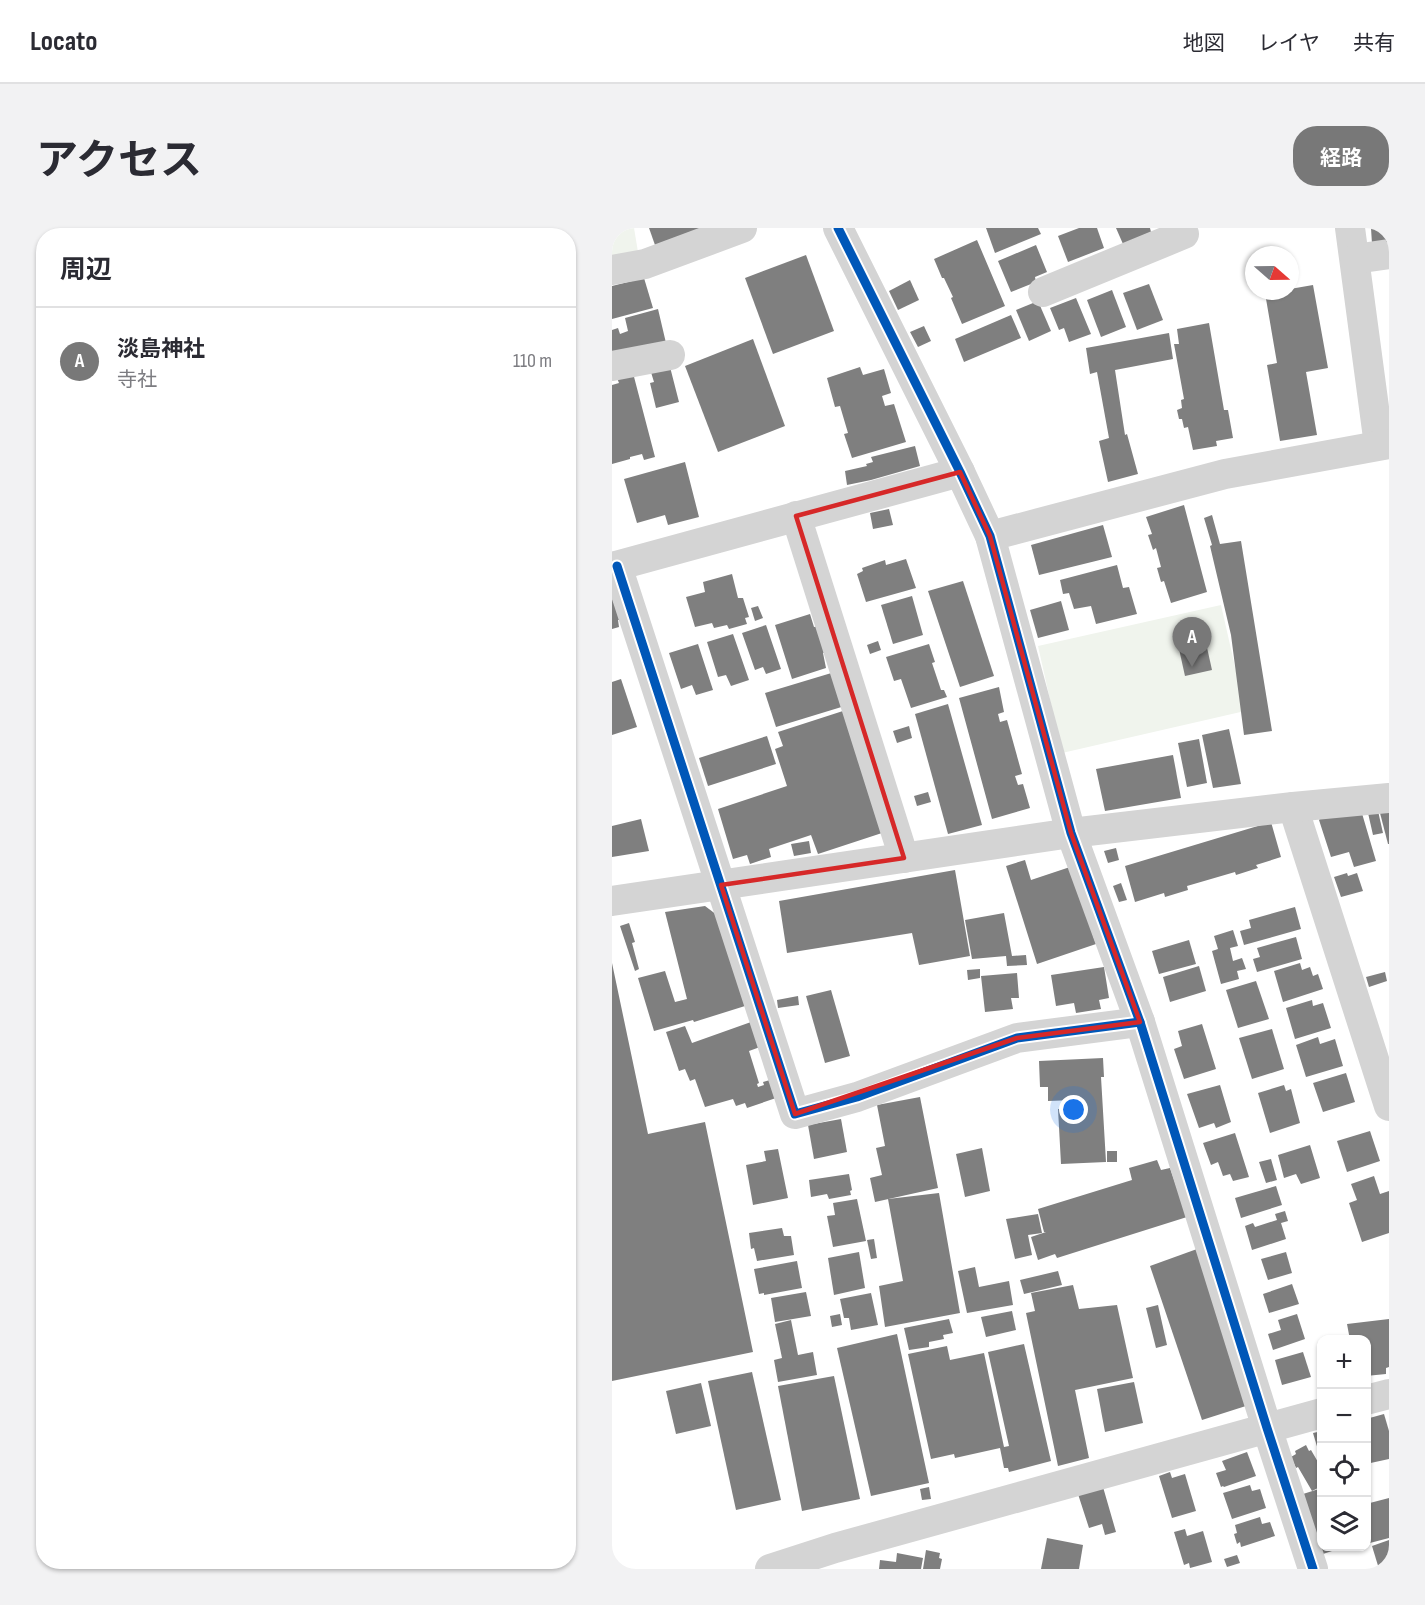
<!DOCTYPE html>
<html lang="ja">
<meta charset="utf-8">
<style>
body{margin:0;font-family:"Sofia Sans Condensed","Noto Sans JP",sans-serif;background:#f2f2f3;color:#2b2b33}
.controls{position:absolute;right:18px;bottom:18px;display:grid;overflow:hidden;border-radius:12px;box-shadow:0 2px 4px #0004}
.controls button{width:54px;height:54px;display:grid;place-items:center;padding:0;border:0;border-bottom:2px solid #e1e1e2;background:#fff;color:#2b2b33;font:30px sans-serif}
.compass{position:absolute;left:633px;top:18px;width:54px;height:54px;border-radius:50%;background:#fff;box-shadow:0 2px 4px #0004;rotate:110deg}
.you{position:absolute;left:462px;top:882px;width:21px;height:21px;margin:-15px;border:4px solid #fff;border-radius:50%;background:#1a73e8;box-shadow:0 0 0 9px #1a73e833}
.badge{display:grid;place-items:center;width:39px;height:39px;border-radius:50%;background:#787878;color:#fff;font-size:20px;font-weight:700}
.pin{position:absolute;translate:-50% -50px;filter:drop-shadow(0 2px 3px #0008)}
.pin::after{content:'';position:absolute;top:32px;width:21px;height:18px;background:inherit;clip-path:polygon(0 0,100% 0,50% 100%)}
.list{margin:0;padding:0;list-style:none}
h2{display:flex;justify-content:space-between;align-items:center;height:78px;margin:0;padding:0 24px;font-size:26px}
h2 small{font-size:20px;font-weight:400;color:#7c7c81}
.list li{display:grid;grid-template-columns:39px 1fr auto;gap:18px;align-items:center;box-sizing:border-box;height:108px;padding:0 24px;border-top:2px solid #e1e1e2}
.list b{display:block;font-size:22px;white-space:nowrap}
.list p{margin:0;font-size:20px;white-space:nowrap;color:#7c7c81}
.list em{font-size:20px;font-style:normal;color:#7c7c81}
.icon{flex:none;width:33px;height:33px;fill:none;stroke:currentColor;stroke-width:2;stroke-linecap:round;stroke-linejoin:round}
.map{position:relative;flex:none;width:777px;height:1341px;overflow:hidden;border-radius:24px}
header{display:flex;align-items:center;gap:36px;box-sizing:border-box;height:84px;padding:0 30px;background:#fff;border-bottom:2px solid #e1e1e2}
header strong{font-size:28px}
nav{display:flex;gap:33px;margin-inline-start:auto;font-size:21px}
.intro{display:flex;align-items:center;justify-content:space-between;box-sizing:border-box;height:144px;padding:0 36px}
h1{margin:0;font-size:42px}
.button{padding:15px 27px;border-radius:24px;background:#787878;color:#fff;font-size:21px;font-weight:700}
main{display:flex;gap:36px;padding:0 36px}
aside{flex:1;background:#fff;border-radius:24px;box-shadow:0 2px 4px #0004}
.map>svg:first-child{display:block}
</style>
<header>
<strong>Locato</strong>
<nav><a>地図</a><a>レイヤ</a><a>共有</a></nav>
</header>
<div class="intro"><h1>アクセス</h1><a class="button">経路</a></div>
<main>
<aside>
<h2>周辺<small></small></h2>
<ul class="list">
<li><span class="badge">A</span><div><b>淡島神社</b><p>寺社</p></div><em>110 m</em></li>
</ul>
</aside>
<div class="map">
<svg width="777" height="1341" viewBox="0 0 777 1341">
<rect width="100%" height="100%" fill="#fff"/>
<g fill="#f0f4ed">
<path d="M0,0H22L27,30L0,33Z"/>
<path d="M609,377L633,483L450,525L426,418Z"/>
</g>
<g fill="#7f7f7f">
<path d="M37,0H92L43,17Z"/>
<path d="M374,0H426L429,6L383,25Z"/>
<path d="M467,0H485L492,20L456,34L446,8Z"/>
<path d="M504,0H538L539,4L511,16Z"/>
<path d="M759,0H777V14L760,16Z"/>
<path d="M365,12L393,78L350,96L339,70L341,69L332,50H330L322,31Z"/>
<path d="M424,17L435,44L423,49L424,54L399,64L386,33Z"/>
<path d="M194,27L222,103L161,126L133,50Z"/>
<path d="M32,50L41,80L0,91V58Z"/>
<path d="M298,52L307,72L286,82L277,63Z"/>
<path d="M537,56L551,92L525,102L511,65Z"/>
<path d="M701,57L716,140L694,144L705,207L668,213L655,137L665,135L653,65L678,63V61Z"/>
<path d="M500,62L514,99L489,109L475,72Z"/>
<path d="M464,70L479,106L457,114L452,100L447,102L438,80Z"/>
<path d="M426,73L439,103L417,113L404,82Z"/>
<path d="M46,81L54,115L0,128V102L6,100L8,106L16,103L13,90Z"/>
<path d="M399,87L409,110L352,134L343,111Z"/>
<path d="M597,95L612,182H616L621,210L604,213L605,218L581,222L576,199L572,200L570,191H567L565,182L570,180L569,172L572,171L562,116H567L565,101Z"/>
<path d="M312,98L319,113L306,119L298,104Z"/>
<path d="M557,105L561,131L503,142L513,207L515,206L526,246L496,254L487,213L497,210L485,144L478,146L474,120Z"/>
<path d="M141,111L173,198L106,224L73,138Z"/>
<path d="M57,135L67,174L44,180L38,155L42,154L38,141Z"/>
<path d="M248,139L251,147L272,141L279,165L270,168L273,178L282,176L294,214L240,230L232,206L236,205L228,178L223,179L215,150Z"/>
<path d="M21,145L43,229L32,232L30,226L18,229V231L0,236V157L7,155L5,150Z"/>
<path d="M303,218L308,238L259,252L235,257L233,243L255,238L254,236L261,234L259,229Z"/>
<path d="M73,234L87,289L56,297L53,287L25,295L12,251Z"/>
<path d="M572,277L595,364L559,375L552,353L549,354L545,340L549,339L544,320L541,322L536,307L540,306L534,289Z"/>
<path d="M277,281L281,297L261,301L258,285Z"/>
<path d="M600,287L608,316L629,313L660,503L632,507L619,407L598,318L600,317L592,290Z"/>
<path d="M491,297L500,329L427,347L419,317Z"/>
<path d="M294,331L304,360L254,374L245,346L251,343L250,340L273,332L274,337Z"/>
<path d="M505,337L511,360L517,359L525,386L484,396L479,378L462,381L457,365L451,366L448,352Z"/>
<path d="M120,346L126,370H131L137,389L133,390L135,396L117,401L115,397L102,400L100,395L83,399L74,369L93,364L91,354Z"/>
<path d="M351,353L382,448L348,459L316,363Z"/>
<path d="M300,368L311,407L281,416L269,377Z"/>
<path d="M0,370L9,392H6L7,399L0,401Z"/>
<path d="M449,373L457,402L426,410L418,382Z"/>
<path d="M146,378L151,390L143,393L139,380Z"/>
<path d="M198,386L202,399L208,398L216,423L211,425L214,440L180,451L163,397Z"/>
<path d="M154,397L169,441L154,446L151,439L143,442L130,405Z"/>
<path d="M121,406L137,452L119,458L114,447L106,449L95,414Z"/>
<path d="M266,413L269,422L258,426L255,417Z"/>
<path d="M594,415L600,442L573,448L567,421Z"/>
<path d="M86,416L101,462L84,467L80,457L69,461L57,425Z"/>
<path d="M317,416L323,434L320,435L329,462H332L335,469L299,480L289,451L282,453L274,429Z"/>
<path d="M226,443L236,477L164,499L153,465Z"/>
<path d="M9,451L25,499L0,507V454Z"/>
<path d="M387,459L392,484L386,486L388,494L395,492L410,546L403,548L406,557L411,556L418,580L380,591L347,470Z"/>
<path d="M336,476L370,597L336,606L303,486Z"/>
<path d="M234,482L273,604L206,626L199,607L157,621L159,629L138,636L135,627L121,631L106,581L175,558L163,521L171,518L166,504Z"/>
<path d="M297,498L300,510L285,515L281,503Z"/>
<path d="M617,501L629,556L601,560L590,507Z"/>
<path d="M155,508L164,536L96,558L87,530Z"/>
<path d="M587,511L595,555L575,559L566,515Z"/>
<path d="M561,527L569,570L493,583L484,541Z"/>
<path d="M316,564L319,574L305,578L302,568Z"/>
<path d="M749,582L764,633L742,639L737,624L719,629L707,592L712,585Z"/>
<path d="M777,582V616H776L768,585Z"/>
<path d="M766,583L771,605L761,607L756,585Z"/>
<path d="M29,591L37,623L0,629V598Z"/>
<path d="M659,594L669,629L644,637L646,640L624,647L623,644L575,658L576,662L553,669L552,665L523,674L513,638Z"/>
<path d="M197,613L199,625L182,628L179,616Z"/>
<path d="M504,620L507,632L496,635L492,623Z"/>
<path d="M413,632L419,652L458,639L484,716L425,736L394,638Z"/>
<path d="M343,642L358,728L307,737L300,705L175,725L167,673Z"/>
<path d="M735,645L736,648L745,645L751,663L729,669L722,649Z"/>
<path d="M509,655L515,672L507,674L501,658Z"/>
<path d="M93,678L105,687L133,778L82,794L81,792L42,803L26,750L53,743L63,774L75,771L53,684Z"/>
<path d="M683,679L689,701L632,717L628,703L639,700L637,692Z"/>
<path d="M392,685L400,728L414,727L415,737L395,738L394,728L360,731L353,692Z"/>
<path d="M17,695L23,714L20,715L27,741L23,743L8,698Z"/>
<path d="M621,702L626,718L618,720L621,733L630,730L634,741L625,743L627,751L609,756L600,723L606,721L602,708Z"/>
<path d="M684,709L690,731L645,744L641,731L648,729L645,720Z"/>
<path d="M577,712L584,736L547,746L540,723Z"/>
<path d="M0,735L36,906L93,894L141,1124L0,1153Z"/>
<path d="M688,735L690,742L698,739L701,748L706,746L711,761L671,774L662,743Z"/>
<path d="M587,738L594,763L558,774L551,749Z"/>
<path d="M492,739L497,770L487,772L489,781L464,785L462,775L444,778L439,747Z"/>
<path d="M368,741V750L356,752L355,742Z"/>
<path d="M773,744L775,753L757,759L754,749Z"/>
<path d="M405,745L407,770H399L401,781L373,784L369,748Z"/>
<path d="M644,753L657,791L626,800L614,762Z"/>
<path d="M219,762L238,828L213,835L194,768Z"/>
<path d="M186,768L187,777L166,780L165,772Z"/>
<path d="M700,772L701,778L711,775L719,800L683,811L674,780Z"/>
<path d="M139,794L148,819L137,823L147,855L145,856L146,859L152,857L151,854L158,852L164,870L135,880L133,875L124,878L121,871L93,879L83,851L78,853L73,841L67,843L54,804L73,798L80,815Z"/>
<path d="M590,796L604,841L572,851L562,821L570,818L566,803Z"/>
<path d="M660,801L672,841L640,851L627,810Z"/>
<path d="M706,809L708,816L723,811L731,838L694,849L684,817Z"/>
<path d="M491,830L492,849H489L494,934L449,936L446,881L463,880V872L436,873V859H428L427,833Z"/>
<path d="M734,845L743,874L711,884L701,855Z"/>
<path d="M608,857L619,894L604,900L602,895L587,900L575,866Z"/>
<path d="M672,857L674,863L679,861L688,895L658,905L646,865Z"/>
<path d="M308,869L326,960L263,974L258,950L270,947L264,920L273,918L265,877Z"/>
<path d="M229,891L235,924L202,931L196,897Z"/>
<path d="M758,903L768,933L735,944L725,913Z"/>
<path d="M623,905L637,949L621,953L618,946L611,948L606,934L599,937L591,915Z"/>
<path d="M698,917L708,950L689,956L684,946L672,950L666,927Z"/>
<path d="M370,920L378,963L353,969L344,926Z"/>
<path d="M166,921L176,970L141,977L134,937L154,933L152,923Z"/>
<rect x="495" y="923" width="10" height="11"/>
<path d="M659,931L665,952L654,955L647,934Z"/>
<path d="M545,932L549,942L558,940L575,989L445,1030L443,1026L426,1032L419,1009L434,1004H432L426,981L520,952L517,940Z"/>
<path d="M237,946L240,962L238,963L239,967L217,971L215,966L199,969L197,952Z"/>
<path d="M762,948L768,966L777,963V1005L750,1014L737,975L745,972L739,956Z"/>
<path d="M664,958L670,977L629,990L623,970Z"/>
<path d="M327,965L348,1085L273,1099L267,1058L291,1053L276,971Z"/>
<path d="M245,971L254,1013L221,1019L215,988L223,987L221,975Z"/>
<path d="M673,983L676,993L669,995L674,1011L640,1022L633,998L641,995L643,999L665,992L663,986Z"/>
<path d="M426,986L430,1005L416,1007L420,1027L403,1031L394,991Z"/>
<path d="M170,1000L172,1008H179L182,1027L145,1033L142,1020L139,1021L137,1005Z"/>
<path d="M262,1011L265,1030L259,1031L255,1012Z"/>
<path d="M585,1021L637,1177L590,1192L538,1038Z"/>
<path d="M247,1024L253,1060L222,1067L216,1030Z"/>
<path d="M674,1024L680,1045L656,1052L649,1031Z"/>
<path d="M185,1033L190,1060L152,1067V1065L147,1066L142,1041Z"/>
<path d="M363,1039L367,1059L397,1053L401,1077L355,1085L346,1043Z"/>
<path d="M446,1043L450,1057L412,1066L408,1052Z"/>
<path d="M680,1056L687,1076L657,1085L651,1066Z"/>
<path d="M461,1057L467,1081L505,1077L521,1150L463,1162L477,1230L446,1238L414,1085L423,1083L419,1065Z"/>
<path d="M194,1064L199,1088L163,1094L159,1070Z"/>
<path d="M259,1065L266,1097L239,1102L237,1090H232L228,1071Z"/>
<path d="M546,1077L555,1117L544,1120L534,1080Z"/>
<path d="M400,1083L404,1102L374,1109L369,1089Z"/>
<path d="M228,1086L230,1097L220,1099L218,1088Z"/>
<path d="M685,1086L693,1111L661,1122L656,1106L669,1102L666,1092Z"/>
<path d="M337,1091L341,1105L331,1107L332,1111L317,1114V1119L297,1122L292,1100Z"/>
<path d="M777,1091V1139L774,1140V1146L754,1148V1112H738L735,1096Z"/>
<path d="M179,1092L186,1127L201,1124L205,1147L166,1154L162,1132L170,1130L163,1096Z"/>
<path d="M285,1106L317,1255L259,1268L225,1120Z"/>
<path d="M412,1116L439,1233L397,1244L396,1240H392L388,1220L343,1230L342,1226L319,1231L296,1126L335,1118L338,1132L372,1125L392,1219L397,1218L376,1124Z"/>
<path d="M691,1124L699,1149L670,1157L663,1132Z"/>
<path d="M140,1144L169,1272L124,1282L96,1153Z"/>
<path d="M222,1148L248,1271L190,1283L166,1158Z"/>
<path d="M522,1154L531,1195L493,1204L485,1161Z"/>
<path d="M89,1155L99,1198L64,1206L54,1163Z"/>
<path d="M772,1186L777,1203V1231L754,1236V1191Z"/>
<path d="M710,1203V1232H709L701,1205Z"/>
<path d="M694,1217L697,1223L699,1222L710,1241V1258L700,1263L686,1239L684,1240L679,1229L684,1226L683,1223Z"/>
<path d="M635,1224L644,1248L612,1259L611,1258L609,1259L604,1245L614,1242L610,1233Z"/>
<path d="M558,1244L560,1250L573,1246L584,1283L560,1290L547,1248Z"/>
<path d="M638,1257L640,1263L648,1261L654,1280L620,1291L611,1265Z"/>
<path d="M317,1259L319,1271L310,1272L308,1261Z"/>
<path d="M491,1259L504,1304L493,1307L490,1296L477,1300L465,1263Z"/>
<path d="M710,1260V1318L732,1319L711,1326L691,1266Z"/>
<path d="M777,1270V1310L754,1316V1276Z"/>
<path d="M648,1289L650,1296L658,1294L663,1308L629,1319L628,1314L625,1316L622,1306L625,1305L623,1297Z"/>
<path d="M573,1301L575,1308L591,1303L600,1334L578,1340L577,1335L572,1337L562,1304Z"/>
<path d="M435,1310L471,1317L467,1341H429Z"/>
<path d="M777,1312V1341H767L760,1318Z"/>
<path d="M314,1322L328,1325L327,1330L330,1331L328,1341H311Z"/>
<path d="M285,1325L311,1330L309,1341H267L268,1332L284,1334Z"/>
<path d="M625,1327L628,1335L615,1339L612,1331Z"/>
</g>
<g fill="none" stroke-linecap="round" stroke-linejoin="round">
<g stroke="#d4d4d4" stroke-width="30">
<path d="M226,0L348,244L378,308L459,605L528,794L655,1200L701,1341"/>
<path d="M738,0L767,217"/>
<path d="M743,31L777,26"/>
<path d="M0,42L33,36L130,0"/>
<path d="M431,64L572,6L567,0"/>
<path d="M0,138L58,127"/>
<path d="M184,288L292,630"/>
<path d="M378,308L613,246L777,216"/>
<path d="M5,338L183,886L245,869L405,810L528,794"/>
<path d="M0,339L348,244"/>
<path d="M681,579L777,878"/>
<path d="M0,673L459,605L681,579L777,570"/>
<path d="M754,1172L777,1166"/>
<path d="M158,1341L223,1320L710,1185"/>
</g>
<g stroke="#fff" stroke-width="13">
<g id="cycleway">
<path d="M226,0L348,244L378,308L459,605L528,794L655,1200L701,1341"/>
<path d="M5,338L183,886L245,869L405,810L528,794"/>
</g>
</g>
<use href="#cycleway" stroke="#0057b8" stroke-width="9"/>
</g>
<path fill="none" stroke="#d62828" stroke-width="4.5" stroke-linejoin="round" d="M348,244L378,308L459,605L528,794L405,810L183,886L109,657L292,630L184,288Z"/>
</svg>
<div class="controls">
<button>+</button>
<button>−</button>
<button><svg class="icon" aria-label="locate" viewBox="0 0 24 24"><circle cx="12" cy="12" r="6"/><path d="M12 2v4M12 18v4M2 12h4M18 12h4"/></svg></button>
<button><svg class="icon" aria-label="layers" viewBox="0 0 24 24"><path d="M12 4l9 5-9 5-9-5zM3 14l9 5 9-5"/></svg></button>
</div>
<svg class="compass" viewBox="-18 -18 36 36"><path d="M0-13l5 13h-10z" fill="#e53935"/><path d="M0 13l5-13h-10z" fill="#7c7c81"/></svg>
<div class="you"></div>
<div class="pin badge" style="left:580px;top:439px">A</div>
</div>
</main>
